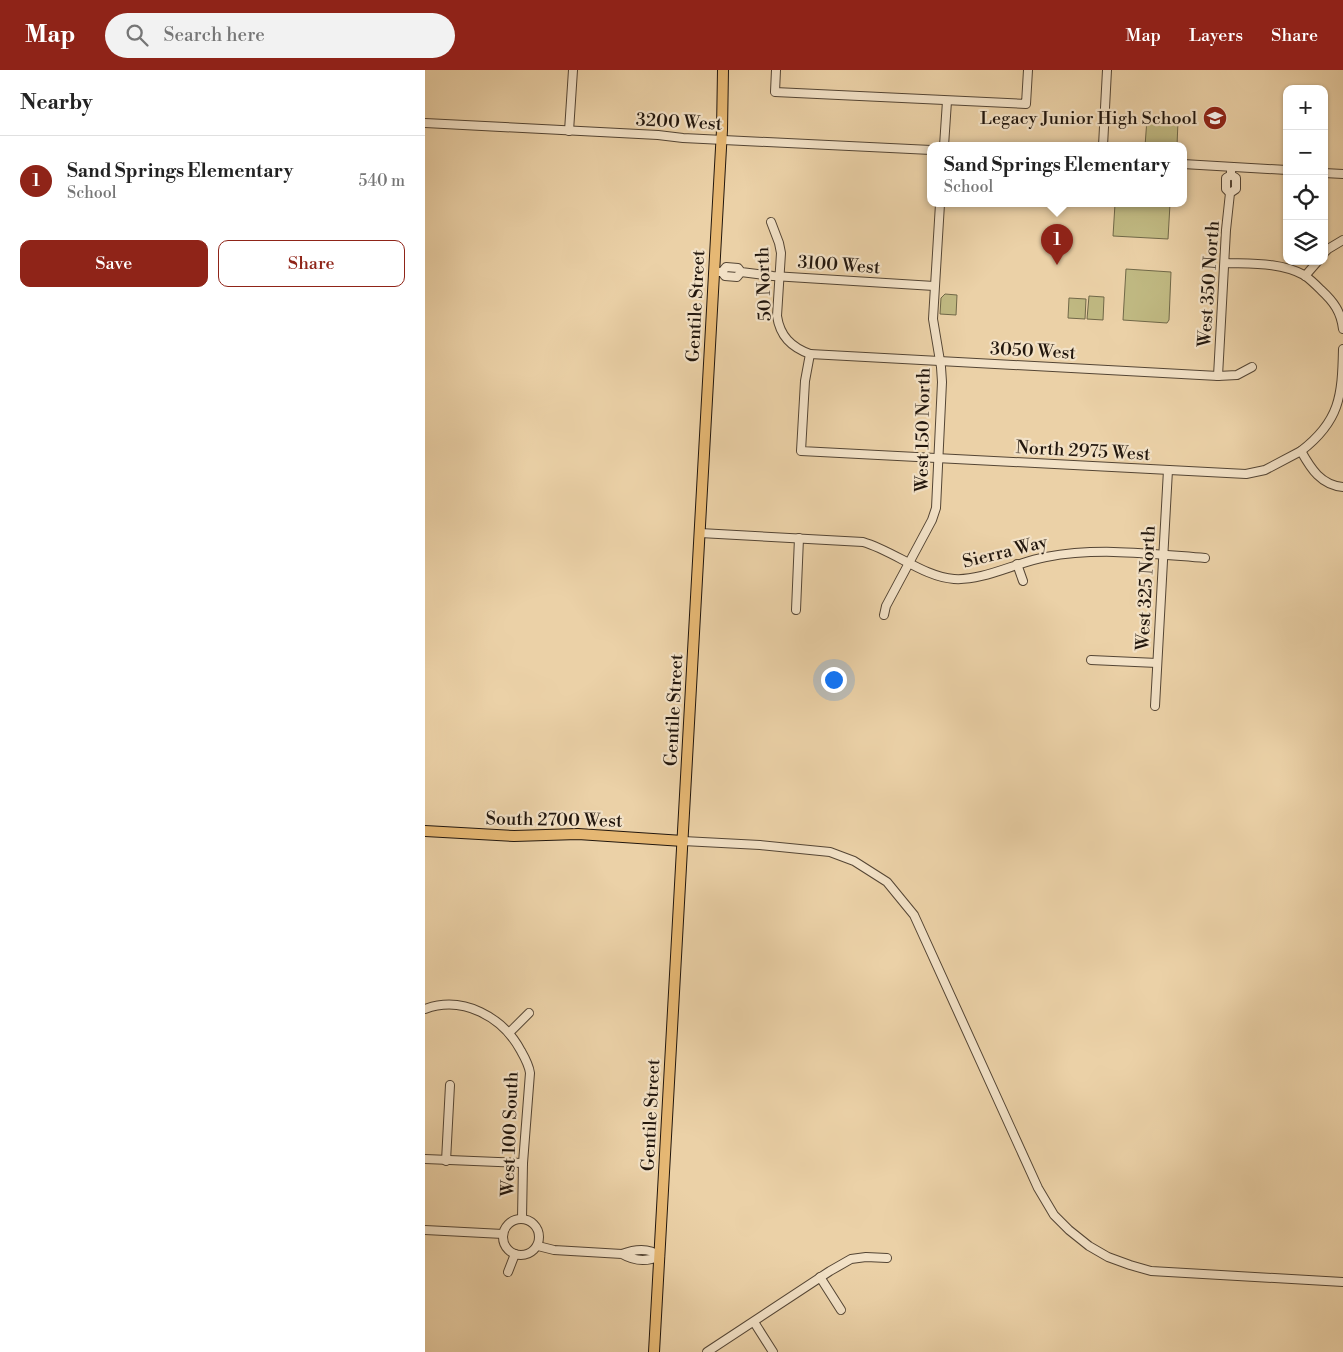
<!DOCTYPE html>
<meta charset="utf-8">
<style>
body{margin:0;font-family:"Libre Bodoni",serif;background:#f2f2f2;color:#222}
.controls{position:absolute;right:15px;top:15px;display:grid;overflow:hidden;border-radius:10px;box-shadow:0 1px 4px #0004}
.controls button{width:45px;height:45px;display:grid;place-items:center;padding:0;border:0;border-bottom:1px solid #e0e0e0;background:#fff;color:#222;font:25px sans-serif}
.you{position:absolute;left:408px;top:609px;width:18px;height:18px;margin:-12px;border:4px solid #fff;border-radius:50%;background:#1a73e8;box-shadow:0 0 0 8px #1a73e833}
.badge{display:grid;place-items:center;width:32px;height:32px;border-radius:50%;background:#8f2418;color:#fff;font-size:16px;font-weight:700}
.pin{position:absolute;translate:-50% -41px;filter:drop-shadow(0 1px 2px #0008)}
.pin::after{content:'';position:absolute;top:26px;width:18px;height:15px;background:inherit;clip-path:polygon(0 0,100% 0,50% 100%)}
.popup{position:absolute;left:502px;top:72px;width:260px;height:65px;box-sizing:border-box;display:grid;place-content:center;border-radius:10px;background:#fff;filter:drop-shadow(0 1px 4px #0005);font-size:16px;white-space:nowrap;color:#767676}
.popup b{font-size:19px;color:#222}
.popup::after{content:'';position:absolute;left:50%;top:100%;margin-left:-10px;border:10px solid transparent;border-top-color:#fff}
.list{margin:0;padding:0;list-style:none}
h2{display:flex;justify-content:space-between;align-items:center;height:65px;margin:0;padding:0 20px;font-size:21px}
h2 small{font-size:16px;font-weight:400;color:#767676}
.list li{display:grid;grid-template-columns:32px 1fr auto;gap:15px;align-items:center;box-sizing:border-box;height:90px;padding:0 20px;border-top:1px solid #e0e0e0}
.list b{display:block;font-size:19px;white-space:nowrap}
.list p{margin:0;font-size:16px;white-space:nowrap;color:#767676}
.list em{font-size:16px;font-style:normal;color:#767676}
.actions{display:flex;gap:10px;padding:15px 20px}
.actions a{flex:1;padding:11px 0;border:1px solid #8f2418;border-radius:10px;text-align:center;font-size:18px;color:#8f2418}
.actions .main{background:#8f2418;color:#fff}
.icon{flex:none;width:28px;height:28px;fill:none;stroke:currentColor;stroke-width:2;stroke-linecap:round;stroke-linejoin:round}
.map{position:relative;flex:none;width:918px;height:1282px;overflow:hidden}
header{display:flex;align-items:center;gap:30px;box-sizing:border-box;height:70px;padding:0 25px;background:#8f2418;color:#fff}
header strong{font-size:24px}
nav{display:flex;gap:28px;margin-inline-start:auto;font-size:18px}
.search{width:350px;height:45px;background:#f2f2f2;display:flex;align-items:center;gap:12px;box-sizing:border-box;padding:0 18px;border-radius:28px;color:#767676;font-size:19px}
main{display:flex}
aside{flex:1;background:#fff}
.map>svg:first-child{display:block}
</style>
<header>
<strong>Map</strong>
<div class="search"><svg class="icon" aria-label="search" viewBox="0 0 24 24"><circle cx="10" cy="10" r="6"/><path d="M15 15l6 6"/></svg>Search here</div>
<nav><a>Map</a><a>Layers</a><a>Share</a></nav>
</header>
<main>
<aside>
<h2>Nearby<small></small></h2>
<ul class="list">
<li><span class="badge">1</span><div><b>Sand Springs Elementary</b><p>School</p></div><em>540 m</em></li>
</ul>
<div class="actions"><a class="main">Save</a><a>Share</a></div>
</aside>
<div class="map">
<svg width="918" height="1282" viewBox="0 0 918 1282">
<rect width="100%" height="100%" fill="#ebd1a7"/>
<filter id="stains"><feTurbulence type="fractalNoise" baseFrequency=".004" numOctaves="4"/><feColorMatrix values="0 0 0 0 .2 0 0 0 0 .09 0 0 0 0 .02 0 0 0 .5 -.17"/></filter>
<radialGradient id="worn" r=".72"><stop offset=".6" stop-color="#630" stop-opacity="0"/><stop offset="1" stop-color="#630" stop-opacity=".3"/></radialGradient>
<g fill="#c0b982" stroke="#706848">
<path d="M722,49L753,51L752,76H720Z"/>
<path d="M690,134H745L743,169L688,166Z"/>
<path d="M701,199L746,202L744,250L742,253L698,250Z"/>
<path d="M520,224L532,225L531,245L515,244L516,228Z"/>
<path d="M664,226L679,227L678,250L662,249Z"/>
<path d="M644,228L661,229L660,249L643,248Z"/>
</g>
<g fill="none" stroke-linecap="round" stroke-linejoin="round">
<g stroke="#544534" stroke-width="10">
<g id="minor">
<path d="M351,0L350,22L601,34L603,0"/>
<path d="M0,53L233,65L258,68L506,80"/>
<path d="M144,61L148,0"/>
<path d="M519,76L522,31"/>
<path d="M678,76L682,0"/>
<path d="M758,94L862,100"/>
<path d="M899,103L918,104"/>
<path d="M805,123L801,119V108L806,105V99"/>
<path d="M346,152L354,173L356,183L352,246C355,266 366,277 385,284L380,311L376,381L821,404L840,400L876,381C886,399 896,415 918,417"/>
<path d="M899,183L903,179L918,170"/>
<path d="M800,193C826,194 855,192 879,205C885,209 891,215 896,220C909,232 916,242 918,259"/>
<path d="M294,202H297L300,206L312,207L316,202"/>
<path d="M297,202L301,197L313,198L316,202L348,206L509,216"/>
<path d="M880,206L893,191"/>
<path d="M385,284L793,306L812,305L827,297"/>
<path d="M793,306L801,160L805,123L811,119V108L806,105"/>
<path d="M876,381C915,351 917,326 918,279"/>
<path d="M275,463L438,472C469,481 499,507 529,509C558,511 592,492 621,487C674,477 727,484 780,488"/>
<path d="M592,494L598,511"/>
<path d="M371,540L374,468"/>
<path d="M459,545L461,536L507,450L511,438L517,312L516,297L508,249L515,134"/>
<path d="M666,590L732,593"/>
<path d="M730,636L743,400"/>
<path d="M258,771L335,775L405,782L429,791L462,812L489,845L613,1118L629,1145L644,1160L664,1176L683,1187L705,1195L726,1201L918,1212"/>
<path d="M0,939C38,925 78,947 96,981C100,988 104,995 105,1003L98,1093L97,1148"/>
<path d="M84,963L104,943"/>
<path d="M0,1089L98,1093"/>
<path d="M21,1091L25,1015"/>
<circle cx="96" cy="1167" r="18"/>
<path d="M0,1160L78,1164"/>
<path d="M113,1176L129,1180L197,1184C209,1191 222,1192 235,1186C223,1177 210,1179 197,1184"/>
<path d="M83,1202L90,1184"/>
<path d="M395,1207L416,1240"/>
<path d="M329,1252L348,1282"/>
<path d="M282,1282L405,1201L426,1189L441,1187L462,1188"/>
</g>
</g>
<g stroke="#21160d" stroke-width="12">
<g id="major">
<path d="M0,761L89,766L153,764L258,771"/>
<path d="M229,1282L297,60L298,0"/>
</g>
</g>
<use href="#minor" stroke="#f2e1c6" stroke-width="8"/>
<use href="#major" stroke="#e6b874" stroke-width="10"/>
</g>
<defs>
<g id="school-disc" transform="scale(1.25)"><circle r="9.5" fill="#8f2418" stroke="#f2e1c6"/><path d="M0-5L7-2L0 1L-7-2ZM-4 1L0 2.5L4 1V4Q0 6-4 4Z" fill="#fff"/></g>
</defs>
<g fill-rule="evenodd">
<use href="#school-disc" x="790" y="48"/>
</g>
<g text-anchor="middle" dominant-baseline="central" stroke-width="4.5" stroke-linejoin="round" paint-order="stroke">
<g font-size="18" fill="#21160d" stroke="#f2e1c6" text-anchor="end">
<text x="772" y="48">Legacy Junior High School</text>
</g>
<g font-size="18" fill="#21160d" stroke="#f2e1c6">
<text transform="translate(254 52) rotate(3)">3200 West</text>
<text transform="translate(414 195) rotate(4)">3100 West</text>
<text transform="translate(339 214) rotate(-92)">50 North</text>
<text transform="translate(784 214) rotate(-86)">West 350 North</text>
<text transform="translate(271 236) rotate(-87)">Gentile Street</text>
<text transform="translate(608 281) rotate(3)">3050 West</text>
<text transform="translate(498 360) rotate(-89)">West 150 North</text>
<text transform="translate(658 381) rotate(3)">North 2975 West</text>
<text transform="translate(580 482) rotate(-14)">Sierra Way</text>
<text transform="translate(721 518) rotate(-87)">West 325 North</text>
<text transform="translate(249 640) rotate(-87)">Gentile Street</text>
<text transform="translate(129 750) rotate(1)">South 2700 West</text>
<text transform="translate(226 1045) rotate(-87)">Gentile Street</text>
<text transform="translate(85 1064) rotate(-88)">West 100 South</text>
</g>
</g>
<rect width="100%" height="100%" filter="url(#stains)"/>
<rect width="100%" height="100%" fill="url(#worn)"/>
</svg>
<div class="controls">
<button>+</button>
<button>−</button>
<button><svg class="icon" aria-label="locate" viewBox="0 0 24 24"><circle cx="12" cy="12" r="6"/><path d="M12 2v4M12 18v4M2 12h4M18 12h4"/></svg></button>
<button><svg class="icon" aria-label="layers" viewBox="0 0 24 24"><path d="M12 4l9 5-9 5-9-5zM3 14l9 5 9-5"/></svg></button>
</div>
<div class="you"></div>
<div class="pin badge" style="left:632px;top:195px">1</div>
<div class="popup"><b>Sand Springs Elementary</b>School</div>
</div>
</main>
